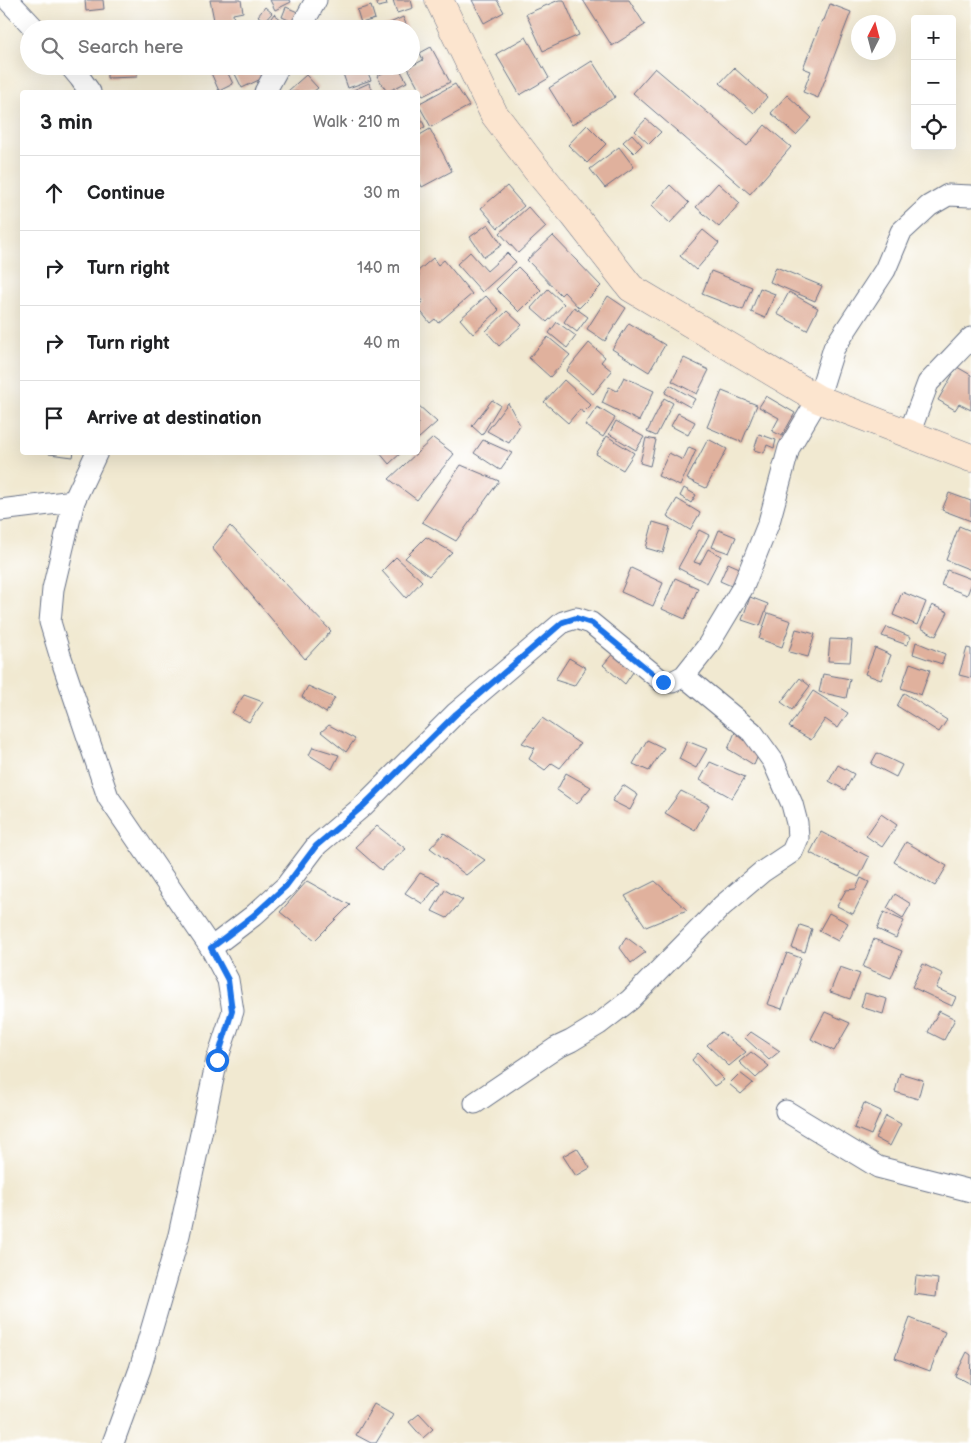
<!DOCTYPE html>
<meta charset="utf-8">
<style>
body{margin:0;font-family:"Balsamiq Sans",sans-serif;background:#f6f6f6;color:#202124}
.controls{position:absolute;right:15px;top:15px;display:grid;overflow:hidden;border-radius:5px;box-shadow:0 5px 20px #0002}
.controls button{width:45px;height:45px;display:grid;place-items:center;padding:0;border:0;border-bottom:1px solid #e0e0e0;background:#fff;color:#202124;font:25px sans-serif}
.compass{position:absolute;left:851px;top:15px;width:45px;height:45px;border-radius:50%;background:#fff;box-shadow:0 5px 20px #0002;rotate:6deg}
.stop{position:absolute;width:15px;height:15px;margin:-11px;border:4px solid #1a73e8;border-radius:50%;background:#fff}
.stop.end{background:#1a73e8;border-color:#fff;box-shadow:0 1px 5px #0008}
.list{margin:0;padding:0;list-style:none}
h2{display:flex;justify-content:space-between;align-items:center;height:65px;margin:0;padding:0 20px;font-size:21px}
h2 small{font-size:16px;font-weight:400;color:#757577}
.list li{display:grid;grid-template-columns:32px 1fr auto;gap:15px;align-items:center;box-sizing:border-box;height:75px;padding:0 20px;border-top:1px solid #e0e0e0}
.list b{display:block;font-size:19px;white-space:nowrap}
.list em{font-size:16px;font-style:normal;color:#757577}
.icon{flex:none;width:28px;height:28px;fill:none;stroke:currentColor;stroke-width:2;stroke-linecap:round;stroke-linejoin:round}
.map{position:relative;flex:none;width:971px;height:1443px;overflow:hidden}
.search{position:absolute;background:#fff;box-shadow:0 5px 20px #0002;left:20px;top:20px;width:400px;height:55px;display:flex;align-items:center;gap:12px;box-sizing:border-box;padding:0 18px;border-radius:28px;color:#757577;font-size:19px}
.panel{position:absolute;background:#fff;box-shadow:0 5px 20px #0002;left:20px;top:90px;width:400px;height:365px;border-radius:5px}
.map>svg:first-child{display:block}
</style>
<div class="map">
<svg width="971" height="1443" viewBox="0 0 971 1443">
<rect width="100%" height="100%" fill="#fff"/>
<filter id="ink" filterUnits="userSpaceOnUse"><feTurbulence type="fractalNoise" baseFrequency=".02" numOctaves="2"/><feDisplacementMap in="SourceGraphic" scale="10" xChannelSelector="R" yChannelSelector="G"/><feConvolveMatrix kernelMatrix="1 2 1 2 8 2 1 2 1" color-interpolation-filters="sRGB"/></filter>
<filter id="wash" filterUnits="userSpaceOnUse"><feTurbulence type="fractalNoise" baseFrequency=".0096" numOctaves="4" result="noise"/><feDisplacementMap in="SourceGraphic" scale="20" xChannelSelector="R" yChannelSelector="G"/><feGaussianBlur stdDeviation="1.12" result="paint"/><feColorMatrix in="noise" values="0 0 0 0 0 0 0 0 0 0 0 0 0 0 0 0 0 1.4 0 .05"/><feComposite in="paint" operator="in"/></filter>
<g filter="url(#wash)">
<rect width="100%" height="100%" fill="#f1e9d1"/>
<g id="blocks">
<g fill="#e0b19d">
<path d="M85,0H103L104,9L86,11Z"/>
<path d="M210,0H241L243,12L233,14L234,21L215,25Z"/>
<path d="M270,0H290L291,2L275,10Z"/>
<path d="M376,0H386L387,5L378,7Z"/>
<path d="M393,0H411L413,8L397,13Z"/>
<path d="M472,0H497L504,12L484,23Z"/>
<path d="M559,0H564L579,35L543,51L526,14Z"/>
<path d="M583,0H629L645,25L612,46Z"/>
<path d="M830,4L851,12L818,98L803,92L811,71L803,68L822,20H824Z"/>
<path d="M371,6L375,19L361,23L357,10Z"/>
<path d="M265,7L272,13L265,21L258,16Z"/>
<path d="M286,7L300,13L295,23L282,17Z"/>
<path d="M274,14L294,29H263Z"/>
<path d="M403,17L408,29H377Z"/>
<path d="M526,37L549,78L520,95L496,54Z"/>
<path d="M431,47L450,82L423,96L408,68L423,60L420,53Z"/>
<path d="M592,61L615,97L572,125L549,88Z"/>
<path d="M102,66H137V77L107,78V69H102Z"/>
<path d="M231,66H268L259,71L263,78L242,88Z"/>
<path d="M344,66H365L371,80L348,88L341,68Z"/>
<path d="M372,66H384V68L375,72Z"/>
<path d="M396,66H398L407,82L387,92L377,76Z"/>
<path d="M225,67L233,84L219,91L211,73Z"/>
<path d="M655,68L747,146L765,125L791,147L750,194L633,93Z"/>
<path d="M734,68L767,97L754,113L720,83Z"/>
<path d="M306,75L318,88L313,92H289L288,91Z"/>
<path d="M369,83L373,91L369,92H349Z"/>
<path d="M455,84L469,106L431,127L418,104Z"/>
<path d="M787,95L812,118L796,135L771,113Z"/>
<path d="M420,116L425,127L418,130V117Z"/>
<path d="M646,119L661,132L649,144L635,131Z"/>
<path d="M587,125L606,144L587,163L568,145Z"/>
<path d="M430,129L452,171L422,187L418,179V136Z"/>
<path d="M632,134L642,145L634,153L623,142Z"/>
<path d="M619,147L634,167L605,188L590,169Z"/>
<path d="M718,183L740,203L719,227L696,207Z"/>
<path d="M670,185L689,203L670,223L651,206Z"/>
<path d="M507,186L524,206L498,228L481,208Z"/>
<path d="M528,207L546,227L518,253L500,233Z"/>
<path d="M488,224L502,245L484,257L470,237Z"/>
<path d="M703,230L719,243L696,270L680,256Z"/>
<path d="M553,236L601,286L579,308L564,292L561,295L527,260Z"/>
<path d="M470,252L487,271L507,253L516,262L482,292L457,264Z"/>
<path d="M433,258L438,265L444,260L472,294L438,323L435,319L430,323L418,308V306L423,301L418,294V276H419L418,271Z"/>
<path d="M518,267L541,290L519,312L496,289Z"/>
<path d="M776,267L822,286L815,301L770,282Z"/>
<path d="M711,271L752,287L743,310L702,294Z"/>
<path d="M760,288L775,294L765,318L751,312Z"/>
<path d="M548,289L564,304L547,322L531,308Z"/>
<path d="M789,292L818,308L807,330L777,314Z"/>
<path d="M486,296L499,310L473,334L460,319Z"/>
<path d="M608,296L626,308L605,341L587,329Z"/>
<path d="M574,307L588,317L577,332L564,322Z"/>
<path d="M507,311L522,325L499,346L486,331Z"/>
<path d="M557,322L576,336L567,348L549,333Z"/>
<path d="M629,323L665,345L649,372L612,349Z"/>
<path d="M548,337L570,355L550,377L529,358Z"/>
<path d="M589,343L605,357L601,362L612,371L593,394L566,371Z"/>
<path d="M684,358L709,370L697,394L672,381Z"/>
<path d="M957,367L971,375V410L959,404L955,410L938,400Z"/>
<path d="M624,377L654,391L639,421L602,403L609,387L617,391Z"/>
<path d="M564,380L591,405L583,413L580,409L568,423L544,402Z"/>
<path d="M670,385L695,399L690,407L665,393Z"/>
<path d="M722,391L757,405L742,442L707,427Z"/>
<path d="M766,396L795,413L782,436L772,431L779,418L759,407Z"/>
<path d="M664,398L673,403L656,436L647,432Z"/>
<path d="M492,400L500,405L482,435L472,426Z"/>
<path d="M508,403L520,425L509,443L487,431Z"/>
<path d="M418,405L437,422L418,439Z"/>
<path d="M597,407L615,418L603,437L585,425Z"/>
<path d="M678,413L695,422L688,435L671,426Z"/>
<path d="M616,421L644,437L636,450L609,434Z"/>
<path d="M759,434L776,440L774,448L767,445L764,453L754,450Z"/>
<path d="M607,436L634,453L623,470L596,454Z"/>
<path d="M433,438L454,454L417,500L389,479Z"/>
<path d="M646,438L656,440L650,466L640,463Z"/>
<path d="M708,439L727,449L706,488L687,479Z"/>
<path d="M483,440L512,453L500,470L474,453Z"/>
<path d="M689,447L696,450L680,486L658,476L669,453L683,460Z"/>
<path d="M49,452H74L73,457L49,454Z"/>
<path d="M379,452H402L389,464Z"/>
<path d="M461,465L499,481L456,541L422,522Z"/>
<path d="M684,488L696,495L691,503L680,496Z"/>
<path d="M949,493L971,501V521L942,510Z"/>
<path d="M677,499L700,513L690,530L667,516Z"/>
<path d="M653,522L670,527L663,553L646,548Z"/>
<path d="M230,526L331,631L305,659L212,548Z"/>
<path d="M959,526L971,531V570L946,560Z"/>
<path d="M699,530L709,535L694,562L700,564L708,549L721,556L707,583L678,568Z"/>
<path d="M719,530L736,537L729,553L712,547Z"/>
<path d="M426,537L452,552L429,576L405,558Z"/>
<path d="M396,557L422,581L406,598L382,571Z"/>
<path d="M728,563L744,570L736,588L720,581Z"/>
<path d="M631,568L663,583L653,606L621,592Z"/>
<path d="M947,570L971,579V585L967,595L941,585Z"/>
<path d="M675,578L698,588L685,619L662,609Z"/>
<path d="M902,592L926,602L917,625L893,615Z"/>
<path d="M750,597L768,604L760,626L742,620Z"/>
<path d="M932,605L948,612L936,636L921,628Z"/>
<path d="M768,613L791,621L782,647L759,639Z"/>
<path d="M887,627L911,637L907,645L882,636Z"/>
<path d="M796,629L815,634L808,657L789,652Z"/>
<path d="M830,639L852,640L850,662L828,661Z"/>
<path d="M916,642L945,654L942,664L913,654Z"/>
<path d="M875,648L891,655L881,680L865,674Z"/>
<path d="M967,648L971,649V678L959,675Z"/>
<path d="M615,651L637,666L625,684L603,665Z"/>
<path d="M569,658L586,668L574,686L555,680Z"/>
<path d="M910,663L930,670L921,695L901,688Z"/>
<path d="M823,674L850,679L846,698L819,692Z"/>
<path d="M800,678L810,686L792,710L781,702Z"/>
<path d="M308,686L335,698L326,713L302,697Z"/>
<path d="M813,691L848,713L838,728L825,719L811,740L789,727Z"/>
<path d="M904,693L947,720L939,732L897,706Z"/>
<path d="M244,695L263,702L249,722L232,713Z"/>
<path d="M542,718L580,744L560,768L552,763L545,770L529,759L535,748L522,743Z"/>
<path d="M329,725L355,739L346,752L321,732Z"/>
<path d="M736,730L760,751L754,765L728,749Z"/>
<path d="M647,740L664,748L649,771L633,764Z"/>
<path d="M687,741L707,749L696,768L679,759Z"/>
<path d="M313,747L339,755L332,769L309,755Z"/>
<path d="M877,753L902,765L896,777L871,764Z"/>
<path d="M710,762L745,777L732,798L700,780Z"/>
<path d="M838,765L854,774L845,790L829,781Z"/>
<path d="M566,773L591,787L577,804L557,790Z"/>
<path d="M623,785L638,795L630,810L612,801Z"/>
<path d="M681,791L709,805L695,830L665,813Z"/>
<path d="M881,814L897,825L882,847L866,836Z"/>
<path d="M377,826L406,849L381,870L355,847Z"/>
<path d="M821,832L869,857L859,877L810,853Z"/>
<path d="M444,833L485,860L466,875L430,848Z"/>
<path d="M906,842L947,866L935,886L894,862Z"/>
<path d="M420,873L440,882L423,904L405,893Z"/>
<path d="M861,878L869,882L853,914L837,906L846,890L856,889Z"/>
<path d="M307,881L350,905L315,940L280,912Z"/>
<path d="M655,881L687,910L646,927L625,896Z"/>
<path d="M445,890L463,900L447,918L432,911Z"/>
<path d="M895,894L911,904L903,918L887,908Z"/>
<path d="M884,912L904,921L896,938L877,929Z"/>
<path d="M829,913L848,923L838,941L819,931Z"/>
<path d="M800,925L812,929L805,952L792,948Z"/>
<path d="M626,937L646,952L631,963L620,948Z"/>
<path d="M874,939L902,951L891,978L863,967Z"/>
<path d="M787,953L801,958L782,1009L767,1004Z"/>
<path d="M923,964L943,974L936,988L956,997L952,1006L912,987Z"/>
<path d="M840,967L860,974L850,999L830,992Z"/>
<path d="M865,993L887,999L883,1014L861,1007Z"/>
<path d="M939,1011L955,1019L944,1040L928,1032Z"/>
<path d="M825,1012L850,1023L834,1051L811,1039Z"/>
<path d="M721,1032L746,1052L729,1066L707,1045Z"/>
<path d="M751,1032L780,1051L769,1060L745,1038Z"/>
<path d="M751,1052L769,1066L756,1078L739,1062Z"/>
<path d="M698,1053L724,1080L714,1086L692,1060Z"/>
<path d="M740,1073L753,1083L741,1094L729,1084Z"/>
<path d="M900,1073L923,1080L918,1099L895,1092Z"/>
<path d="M864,1103L881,1111L871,1135L854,1128Z"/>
<path d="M886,1116L901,1124L890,1146L875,1138Z"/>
<path d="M577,1148L590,1168L576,1176L563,1156Z"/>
<path d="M916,1276L938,1279L936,1297L914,1294Z"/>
<path d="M910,1318L945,1332L930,1371L895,1358Z"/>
<path d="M967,1352L971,1355L970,1384L955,1376Z"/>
<path d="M374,1404L393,1415L376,1443H371L356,1435Z"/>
<path d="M419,1414L433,1429L423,1438L409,1422Z"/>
</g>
</g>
</g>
<g filter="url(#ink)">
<use href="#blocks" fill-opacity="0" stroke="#667086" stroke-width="1"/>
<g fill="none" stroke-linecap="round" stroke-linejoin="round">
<g stroke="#667086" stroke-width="23">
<g id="minor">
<path d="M8,0L35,29"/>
<path d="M300,29L316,0"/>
<path d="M70,66L80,78L90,92"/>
<path d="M265,92L279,66"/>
<path d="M909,434L928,383L971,338"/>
<path d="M97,452L74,501L53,589L50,622L60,655L108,797L211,948L228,980L233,1011L217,1060L179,1235L140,1369L113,1443"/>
<path d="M0,510L74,501"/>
<path d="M211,948L253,916L286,886L317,845L363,806L456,713L563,622L576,618L591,623L663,682H672L684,676L707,647L743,587L769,522L789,448L818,399L834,348L885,270L901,232L929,206L948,195L971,196"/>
<path d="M475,1103L556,1048L571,1041L599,1024L630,1000L722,906L762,872L792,852L798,838L797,823L792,804L773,761L752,732L684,676"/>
<path d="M786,1111L878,1167L971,1191"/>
</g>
</g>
<g stroke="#667086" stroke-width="29">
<path id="secondary" d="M439,0L494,114L536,169L574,215L631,288L818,399L971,458"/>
</g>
<use href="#minor" stroke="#fff" stroke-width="21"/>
<use href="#secondary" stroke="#fce5cf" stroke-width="28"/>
</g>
</g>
<g fill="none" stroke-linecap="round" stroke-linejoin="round" filter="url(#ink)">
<path stroke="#1a73e8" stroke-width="6" d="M217,1060L232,1011L228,980L211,948L253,916L286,886L316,846L363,806L456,714L563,622L576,618L591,623L663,682"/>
</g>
</svg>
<div class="controls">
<button>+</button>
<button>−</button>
<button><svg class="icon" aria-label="locate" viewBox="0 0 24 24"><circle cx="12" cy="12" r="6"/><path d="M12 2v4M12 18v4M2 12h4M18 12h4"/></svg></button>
</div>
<svg class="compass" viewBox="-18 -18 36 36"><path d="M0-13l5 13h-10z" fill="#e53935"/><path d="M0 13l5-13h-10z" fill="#757577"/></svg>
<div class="stop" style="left:217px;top:1060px"></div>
<div class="stop end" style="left:663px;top:682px"></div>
<div class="search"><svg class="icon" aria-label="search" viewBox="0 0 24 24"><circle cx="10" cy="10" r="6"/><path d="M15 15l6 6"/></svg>Search here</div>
<section class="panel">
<h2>3 min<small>Walk · 210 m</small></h2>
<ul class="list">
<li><svg class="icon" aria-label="ahead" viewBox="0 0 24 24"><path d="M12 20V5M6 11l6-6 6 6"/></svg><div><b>Continue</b></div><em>30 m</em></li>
<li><svg class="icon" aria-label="right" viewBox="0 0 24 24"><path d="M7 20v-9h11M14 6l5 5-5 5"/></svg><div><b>Turn right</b></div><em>140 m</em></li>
<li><svg class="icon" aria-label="right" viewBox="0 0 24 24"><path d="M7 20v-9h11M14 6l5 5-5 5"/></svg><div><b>Turn right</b></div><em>40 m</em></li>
<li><svg class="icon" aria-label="arrive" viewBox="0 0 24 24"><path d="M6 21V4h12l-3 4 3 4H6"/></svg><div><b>Arrive at destination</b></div></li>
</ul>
</section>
</div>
